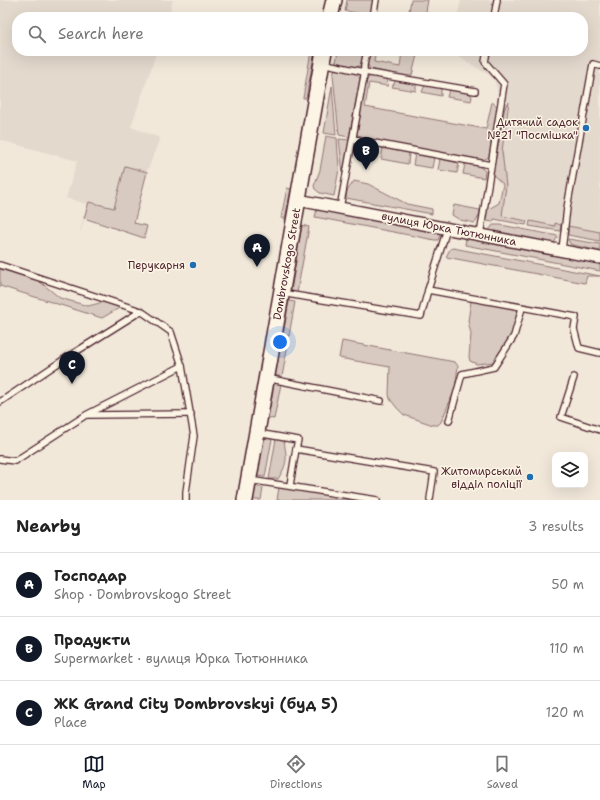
<!DOCTYPE html>
<meta charset="utf-8">
<style>
body{margin:0;font-family:"Shantell Sans",sans-serif;background:#f2f2f2;color:#222}
.controls{position:absolute;right:12px;bottom:12px;display:grid;overflow:hidden;border-radius:8px;box-shadow:0 4px 16px #0002}
.controls button{width:36px;height:36px;display:grid;place-items:center;padding:0;border:0;border-bottom:1px solid #e0e0e0;background:#fff;color:#222;font:20px sans-serif}
.you{position:absolute;left:280px;top:342px;width:14px;height:14px;margin:-10px;border:3px solid #fff;border-radius:50%;background:#1a73e8;box-shadow:0 0 0 6px #1a73e833}
.badge{display:grid;place-items:center;width:26px;height:26px;border-radius:50%;background:#111827;color:#fff;font-size:13px;font-weight:700}
.pin{position:absolute;translate:-50% -33px;filter:drop-shadow(0 1px 2px #0008)}
.pin::after{content:'';position:absolute;top:21px;width:14px;height:12px;background:inherit;clip-path:polygon(0 0,100% 0,50% 100%)}
.list{margin:0;padding:0;list-style:none}
h2{display:flex;justify-content:space-between;align-items:center;height:52px;margin:0;padding:0 16px;font-size:17px}
h2 small{font-size:13px;font-weight:400;color:#767676}
.list li{display:grid;grid-template-columns:26px 1fr auto;gap:12px;align-items:center;box-sizing:border-box;height:64px;padding:0 16px;border-top:1px solid #e0e0e0}
.list b{display:block;font-size:15px;white-space:nowrap}
.list p{margin:0;font-size:13px;white-space:nowrap;color:#767676}
.list em{font-size:13px;font-style:normal;color:#767676}
.icon{flex:none;width:22px;height:22px;fill:none;stroke:currentColor;stroke-width:2;stroke-linecap:round;stroke-linejoin:round}
.map{position:relative;flex:none;width:600px;height:500px;overflow:hidden}
.search{position:absolute;background:#fff;box-shadow:0 4px 16px #0002;left:12px;right:12px;top:12px;height:44px;display:flex;align-items:center;gap:10px;box-sizing:border-box;padding:0 14px;border-radius:16px;color:#767676;font-size:15px}
.sheet{height:244px;background:#fff}
nav{display:flex;justify-content:space-around;align-items:center;box-sizing:border-box;height:56px;border-top:1px solid #e0e0e0;background:#fff;font-size:11px;color:#767676}
nav a{display:grid;justify-items:center;gap:2px}
nav .on{color:#111827}
.map>svg:first-child{display:block}
</style>
<div class="map">
<svg width="600" height="500" viewBox="0 0 600 500">
<rect width="100%" height="100%" fill="#f1e8da"/>
<filter id="ink" filterUnits="userSpaceOnUse"><feTurbulence type="fractalNoise" baseFrequency=".025" numOctaves="2"/><feDisplacementMap in="SourceGraphic" scale="8" xChannelSelector="R" yChannelSelector="G"/><feConvolveMatrix kernelMatrix="1 2 1 2 8 2 1 2 1" color-interpolation-filters="sRGB"/></filter>
<g filter="url(#ink)">
<g fill="#e4d9cd">
<path d="M0,0H173L168,17H17V51H157L131,127L160,138L147,172L125,167L114,209L89,202L81,231H80L87,204L66,198L77,161L0,140Z"/>
<path d="M461,0H600V232L556,223L555,226L502,216L506,186L502,151L510,103L509,102L499,99L494,78L457,56L458,51H583V17H457Z"/>
</g>
<g fill="#d8cac0" stroke="#917476">
<path d="M347,0H373L370,15L345,11Z"/>
<path d="M411,0H428L425,17H408Z"/>
<path d="M311,51H315L306,98H303Z"/>
<path d="M338,51H363L361,65L356,67L336,63Z"/>
<path d="M370,51H376L374,62L400,67L402,51H418L412,75L409,77L370,69L367,63Z"/>
<path d="M335,69L356,73L360,78L349,137L339,135L333,75Z"/>
<path d="M370,76L387,79L388,86L369,83L365,107L486,129L492,102L498,107L489,157L483,160L362,138V136L357,135L366,81Z"/>
<path d="M396,80L416,84V91L392,87Z"/>
<path d="M425,85L441,88V96L422,92Z"/>
<path d="M332,86L336,135L324,133Z"/>
<path d="M449,90L470,93L472,97L471,101L447,97Z"/>
<path d="M509,102L502,151L506,186L502,216L527,221L526,225L494,219L493,222L486,221L487,210L499,203L503,184L493,175L504,111L506,105Z"/>
<path d="M326,136L337,138L339,169L334,196L320,193L315,189L314,186L320,170Z"/>
<path d="M339,139L349,140L343,174Z"/>
<path d="M361,144L378,147L376,158L359,155Z"/>
<path d="M383,148L409,153L408,164L381,159Z"/>
<path d="M415,154L434,158L432,168L413,165Z"/>
<path d="M440,159L459,163L457,173L438,170Z"/>
<path d="M465,164C472,165 480,165 485,171L484,178L463,174Z"/>
<path d="M125,166L147,172L134,223L147,226L144,238L84,218L89,202L114,208Z"/>
<path d="M354,181L368,184L407,204L432,209V214L346,198L347,191Z"/>
<path d="M287,188L291,189L285,219L281,218Z"/>
<path d="M454,205L480,210L479,216L475,223L460,220L452,215Z"/>
<path d="M317,209L438,233L440,235L438,240H435L315,217Z"/>
<path d="M530,221L555,226V223L561,225L560,231L529,226Z"/>
<path d="M302,225L309,227L297,293L291,291Z"/>
<path d="M493,225H501L558,236L554,243L490,231L489,230Z"/>
<path d="M568,226L600,232V241L568,235Z"/>
<path d="M466,238L600,264V271L465,245Z"/>
<path d="M568,239L600,244V251L573,245L570,244Z"/>
<path d="M453,248L600,276H587L585,283L446,257L450,249Z"/>
<path d="M0,269L39,281L60,298L88,306L104,302L121,307L102,318L0,286Z"/>
<path d="M289,301L295,302L289,336L283,335Z"/>
<path d="M471,301L518,310L513,333L493,362L477,364L470,361L469,357L471,334L468,321Z"/>
<path d="M342,341L455,362L458,366L455,389L441,422L438,425H433L404,415L397,408L390,399L389,394L390,367L339,358Z"/>
<path d="M281,343L288,344L282,377L275,375Z"/>
<path d="M274,383L281,384L274,419L268,418Z"/>
<path d="M264,438L272,439L265,477L257,476Z"/>
<path d="M276,439L284,441C287,459 288,463 278,479H269Z"/>
<path d="M255,486L263,488L261,500H253Z"/>
<path d="M279,487L360,500H277Z"/>
</g>
<g fill="none" stroke-linecap="round" stroke-linejoin="round">
<g stroke="#4a1f2b" stroke-width="8">
<g id="lane">
<path d="M373,17L376,0"/>
<path d="M494,17L497,0"/>
<path d="M322,63L364,72L475,91"/>
<path d="M353,139L491,165"/>
<path d="M340,208L364,76V65L367,51"/>
<path d="M447,229L428,290L576,317L574,329L579,348L600,353"/>
<path d="M480,235L504,84L485,62L487,51"/>
<path d="M562,250L567,208L593,64L600,66"/>
<path d="M0,265L141,311L171,332L182,366L194,436L186,492V500"/>
<path d="M281,293L421,316L428,290"/>
<path d="M574,377L561,417L600,430"/>
<path d="M266,378L381,401"/>
<path d="M0,402L66,358L141,311"/>
<path d="M88,415L191,414"/>
<path d="M449,421L462,374L494,367L514,336L522,308"/>
<path d="M257,433L298,440L296,449"/>
<path d="M0,459L15,461L86,415L182,366"/>
<path d="M249,480L377,500"/>
<path d="M290,485L296,449L434,472L430,499"/>
</g>
</g>
<g stroke="#4a1f2b" stroke-width="14">
<path id="street" d="M298,200L600,258"/>
</g>
<g stroke="#4a1f2b" stroke-width="18">
<g id="secondary">
<path d="M330,17L334,0"/>
<path d="M245,500L324,51"/>
</g>
</g>
<use href="#lane" stroke="#fcf5e5" stroke-width="5.5"/>
<use href="#street" stroke="#fcf5e5" stroke-width="11"/>
<use href="#secondary" stroke="#fcf5e5" stroke-width="15"/>
</g>
</g>
<g fill="#1f6fb2" stroke="#fcf5e5" stroke-width="1.5">
<circle cx="586" cy="128" r="4"/>
<circle cx="193" cy="265" r="4"/>
<circle cx="530" cy="477" r="4"/>
</g>
<g text-anchor="middle" dominant-baseline="central" stroke-width="3" stroke-linejoin="round" paint-order="stroke">
<g font-size="11" fill="#4a1f2b" stroke="#fcf5e5" text-anchor="end">
<text x="578" y="122">Дитячий садок<tspan x="578" dy="13">№21 "Посмішка"</tspan></text>
<text x="185" y="265">Перукарня</text>
<text x="522" y="471">Житомирський<tspan x="522" dy="13">відділ поліції</tspan></text>
</g>
<g font-size="11" fill="#4a1f2b" stroke="#fcf5e5">
<text transform="translate(449 229) rotate(11)">вулиця Юрка Тютюнника</text>
<text transform="translate(287 264) rotate(-80)">Dombrovskogo Street</text>
</g>
</g>
</svg>
<div class="controls">
<button><svg class="icon" aria-label="layers" viewBox="0 0 24 24"><path d="M12 4l9 5-9 5-9-5zM3 14l9 5 9-5"/></svg></button>
</div>
<div class="you"></div>
<div class="pin badge" style="left:257px;top:267px">A</div>
<div class="pin badge" style="left:366px;top:170px">B</div>
<div class="pin badge" style="left:72px;top:384px">C</div>
<div class="search"><svg class="icon" aria-label="search" viewBox="0 0 24 24"><circle cx="10" cy="10" r="6"/><path d="M15 15l6 6"/></svg>Search here</div>
</div>
<section class="sheet">
<h2>Nearby<small>3 results</small></h2>
<ul class="list">
<li><span class="badge">A</span><div><b>Господар</b><p>Shop · Dombrovskogo Street</p></div><em>50 m</em></li>
<li><span class="badge">B</span><div><b>Продукти</b><p>Supermarket · вулиця Юрка Тютюнника</p></div><em>110 m</em></li>
<li><span class="badge">C</span><div><b>ЖК Grand City Dombrovskyi (буд 5)</b><p>Place</p></div><em>120 m</em></li>
</ul>
</section>
<nav>
<a class="on"><svg class="icon" aria-label="map" viewBox="0 0 24 24"><path d="M3 6l6-2 6 2 6-2v14l-6 2-6-2-6 2zM9 4v14M15 6v14"/></svg>Map</a>
<a><svg class="icon" aria-label="directions" viewBox="0 0 24 24"><path d="M12 3l9 9-9 9-9-9zM9 14v-3h6M13 9l2 2-2 2"/></svg>Directions</a>
<a><svg class="icon" aria-label="saved" viewBox="0 0 24 24"><path d="M7 4h10v16l-5-4-5 4z"/></svg>Saved</a>
</nav>
